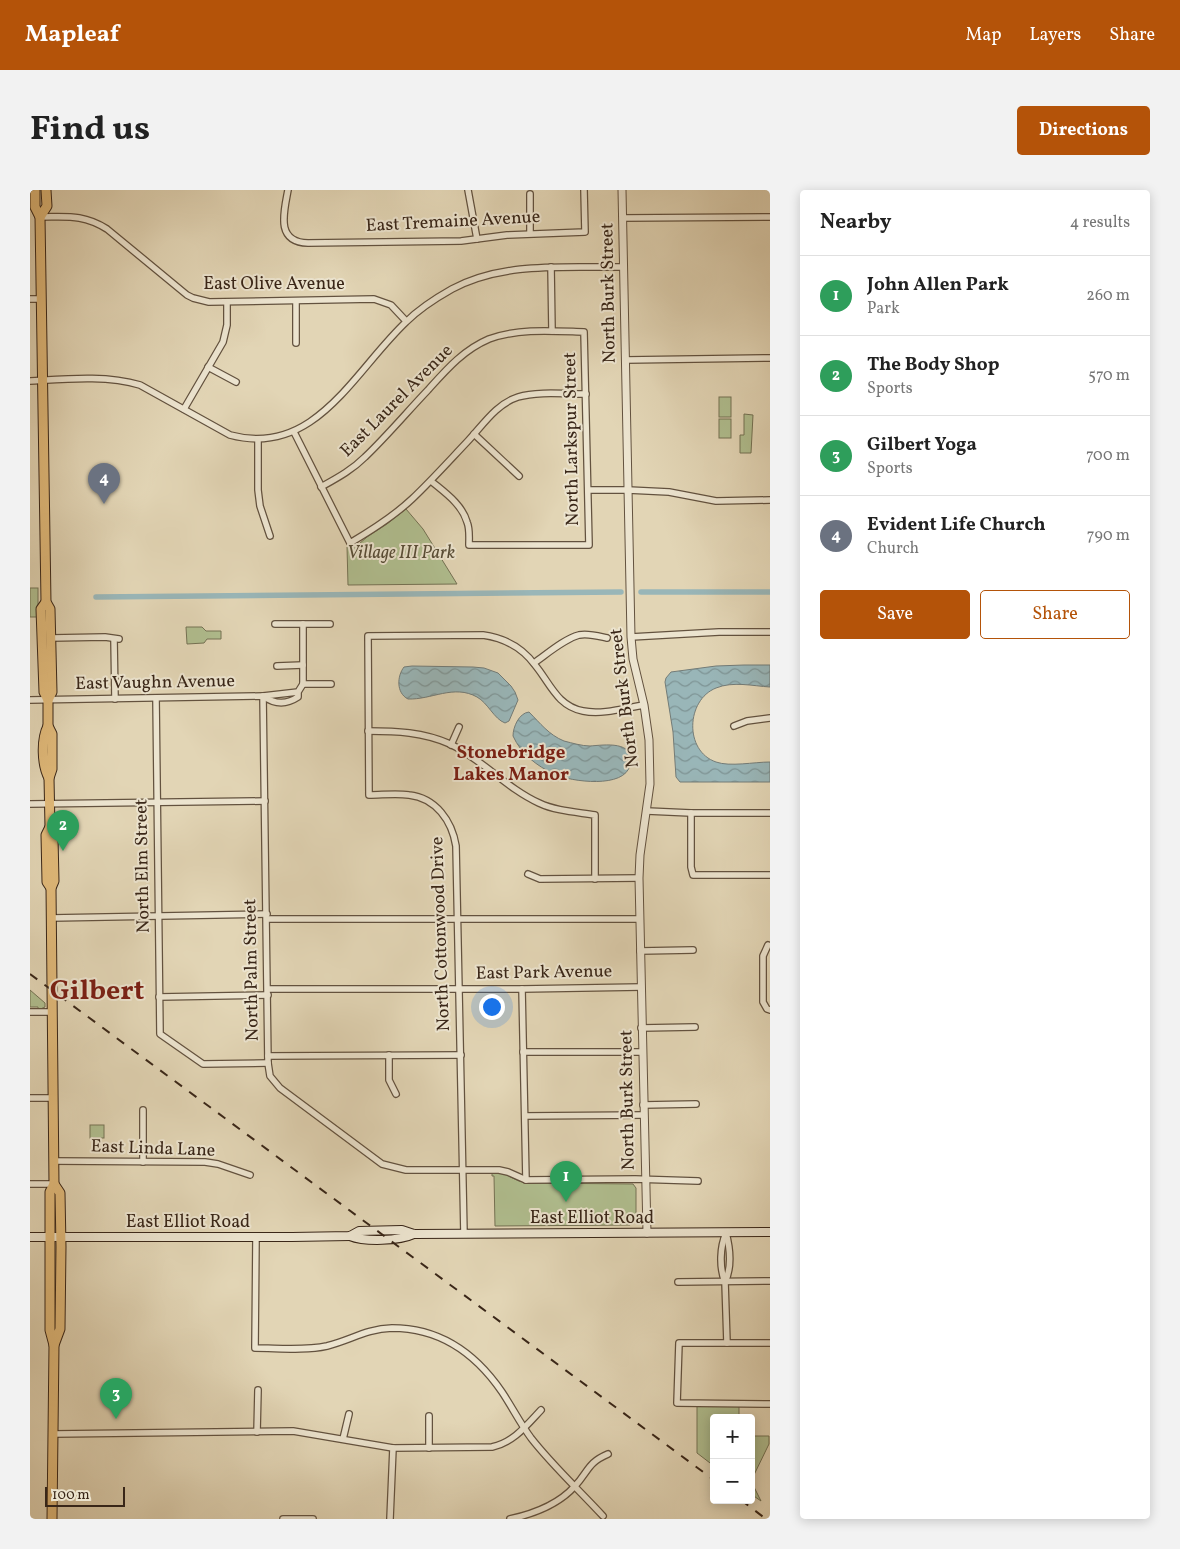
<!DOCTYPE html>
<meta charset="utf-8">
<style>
body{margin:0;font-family:Vollkorn,serif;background:#f2f2f2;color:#222}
.controls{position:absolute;right:15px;bottom:15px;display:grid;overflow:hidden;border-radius:5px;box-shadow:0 2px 12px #0003}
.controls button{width:45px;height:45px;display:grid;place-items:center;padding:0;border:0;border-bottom:1px solid #e0e0e0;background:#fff;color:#222;font:25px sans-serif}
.scale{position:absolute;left:15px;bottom:12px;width:80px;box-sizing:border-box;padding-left:5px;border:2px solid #392618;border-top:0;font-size:14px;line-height:18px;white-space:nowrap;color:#392618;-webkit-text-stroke:4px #ece4cf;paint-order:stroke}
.you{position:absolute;left:461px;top:816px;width:18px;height:18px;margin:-12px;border:4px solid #fff;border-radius:50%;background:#1a73e8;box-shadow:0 0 0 8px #1a73e833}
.badge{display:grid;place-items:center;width:32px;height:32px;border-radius:50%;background:#b45309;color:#fff;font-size:16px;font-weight:700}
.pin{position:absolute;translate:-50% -41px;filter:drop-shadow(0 1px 2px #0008)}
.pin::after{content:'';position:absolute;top:26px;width:18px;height:15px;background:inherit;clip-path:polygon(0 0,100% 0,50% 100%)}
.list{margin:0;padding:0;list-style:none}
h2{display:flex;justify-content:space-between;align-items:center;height:65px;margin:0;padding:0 20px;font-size:21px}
h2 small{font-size:16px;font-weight:400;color:#767676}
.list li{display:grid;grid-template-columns:32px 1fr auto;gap:15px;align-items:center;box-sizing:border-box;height:80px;padding:0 20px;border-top:1px solid #e0e0e0}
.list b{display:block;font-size:19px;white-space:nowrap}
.list p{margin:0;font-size:16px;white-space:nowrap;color:#767676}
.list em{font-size:16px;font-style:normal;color:#767676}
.actions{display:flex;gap:10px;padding:15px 20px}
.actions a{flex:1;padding:11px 0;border:1px solid #b45309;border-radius:5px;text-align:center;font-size:18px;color:#b45309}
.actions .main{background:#b45309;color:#fff}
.map{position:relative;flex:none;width:740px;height:1329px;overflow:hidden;border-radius:5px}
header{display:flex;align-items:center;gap:30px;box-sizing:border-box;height:70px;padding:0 25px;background:#b45309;color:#fff}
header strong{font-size:24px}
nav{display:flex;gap:28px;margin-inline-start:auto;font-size:18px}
.intro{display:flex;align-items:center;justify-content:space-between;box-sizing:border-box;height:120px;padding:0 30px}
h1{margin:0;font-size:35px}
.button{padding:12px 22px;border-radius:5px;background:#b45309;color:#fff;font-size:18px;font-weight:700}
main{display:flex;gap:30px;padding:0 30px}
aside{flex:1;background:#fff;border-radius:5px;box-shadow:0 2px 12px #0003}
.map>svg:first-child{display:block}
</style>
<header>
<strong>Mapleaf</strong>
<nav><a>Map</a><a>Layers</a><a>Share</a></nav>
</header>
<div class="intro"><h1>Find us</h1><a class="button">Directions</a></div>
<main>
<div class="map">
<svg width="740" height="1329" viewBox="0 0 740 1329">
<defs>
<pattern id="water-waves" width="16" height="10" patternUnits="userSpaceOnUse" patternTransform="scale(1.25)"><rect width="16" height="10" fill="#99b6b8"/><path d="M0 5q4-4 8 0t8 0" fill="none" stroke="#7e9495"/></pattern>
</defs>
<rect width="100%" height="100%" fill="#e2d5b5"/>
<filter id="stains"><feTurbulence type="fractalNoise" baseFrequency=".004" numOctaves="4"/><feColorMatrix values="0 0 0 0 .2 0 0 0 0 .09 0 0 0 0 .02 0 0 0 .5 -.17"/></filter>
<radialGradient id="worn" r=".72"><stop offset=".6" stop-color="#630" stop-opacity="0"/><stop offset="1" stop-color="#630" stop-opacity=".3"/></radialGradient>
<g fill="#b0be8f" stroke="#747254">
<rect x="689" y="207" width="12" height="20"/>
<path d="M714,224L723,225L721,263H710V245H714Z"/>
<rect x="689" y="229" width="12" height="19"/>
<path d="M376,319L393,339L427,394L318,395L317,357H324L329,354L337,347L357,334Z"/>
<rect x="0" y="398" width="8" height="29"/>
<path d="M156,437H172L176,441H191V449H177L174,453L157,454Z"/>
<path d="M0,800L15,813V817L8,820V817H0Z"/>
<rect x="60" y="935" width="14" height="13"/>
<path d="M468,981L489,991L500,993L603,994L606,998V1030L600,1035L465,1036L464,986H462V982Z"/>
<path d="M667,1214H709V1228H684V1276L667,1263Z"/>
<path d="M721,1246H739V1254L721,1291L731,1311L721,1304Z"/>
</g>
<g fill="url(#water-waves)" stroke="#737c78">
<path d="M714,475H740V497C723,496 703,491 686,498C656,510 654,561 686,572C700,577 724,572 740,572V592H650L646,587L643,542L635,492L636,488L641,482L686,476Z"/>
<path d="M382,476L443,477L454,478L468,483L481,496L485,502L488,510L479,531L475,533C464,529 458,513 447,507C424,494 401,510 378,509C366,503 367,486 374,477Z"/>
<path d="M499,522C510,533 519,545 534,551C542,553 552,556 560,556C574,555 606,550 600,575C595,599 541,592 524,584C507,576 491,564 483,546C483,537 489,523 499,522Z"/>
</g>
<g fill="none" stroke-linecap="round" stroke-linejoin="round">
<g stroke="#99b6b8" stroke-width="5.5">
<path d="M611,402H740"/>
<path d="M66,407L591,402"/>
</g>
<g stroke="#63523f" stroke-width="8">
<g id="minor">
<path d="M258,0C254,22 245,52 278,53L431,51L477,45L555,42L554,0"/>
<path d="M438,0L447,49"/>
<path d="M500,4V43"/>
<path d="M10,27C37,27 53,24 77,39L157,105L163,108L179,112L344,109L361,115L376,131"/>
<path d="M593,28L740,27"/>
<path d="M521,77L522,141"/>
<path d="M0,109H11"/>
<path d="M266,111V153"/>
<path d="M596,170L740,168"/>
<path d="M178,177L206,192"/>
<path d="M0,191C36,189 76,185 110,195L200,245C285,268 324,181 376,132C389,119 406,108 422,99C474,71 537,78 594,77"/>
<path d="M154,219L193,152L197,135V112"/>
<path d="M264,242L320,353C342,340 363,327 382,309C401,291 419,271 437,252C453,235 466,214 488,207C507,201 536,204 556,204"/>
<path d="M444,244L489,286"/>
<path d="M228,250V300L230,316L240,346"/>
<path d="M291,297C307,288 322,280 335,267C357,246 377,222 398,200C416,180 433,160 459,149C489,138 523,141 554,142L559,355H439C439,348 440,339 437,332C432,314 414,302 401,291"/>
<path d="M558,300H598L639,302L686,311L740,310"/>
<path d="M245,434H300"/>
<path d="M601,447L689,442H740"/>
<path d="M21,448L75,447L89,449"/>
<path d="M84,449L85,509"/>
<path d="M504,473C517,464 534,449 549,445C558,443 568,446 577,448"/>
<path d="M247,476L273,475"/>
<path d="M273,494H301"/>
<path d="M268,502L233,506C244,514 256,515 268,507V502L273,494V434"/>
<path d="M126,508L130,844L173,874L238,873"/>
<path d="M0,510L233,506L238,873L240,886L250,898L352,974L376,980H469L478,982L496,990L605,989L668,991"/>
<path d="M704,536L717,531L740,528"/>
<path d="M338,541C366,541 393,542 420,554C452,569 476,598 509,613C526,621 546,622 565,625V689"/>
<path d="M421,555L429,537"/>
<path d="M0,614L235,611"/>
<path d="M617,621L661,623H740"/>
<path d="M661,623V677L663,685H740"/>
<path d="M498,684L510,689L609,688"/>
<path d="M21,728L237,724"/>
<path d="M237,729H610"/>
<path d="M738,755L733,766V812L737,819L740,820"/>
<path d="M610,761L663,760"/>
<path d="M238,799H492L611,797"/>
<path d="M492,799L496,990"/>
<path d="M129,807L238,805"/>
<path d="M0,822H22"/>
<path d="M611,838L665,837"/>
<path d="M493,862H612"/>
<path d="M359,865V890L366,904"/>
<path d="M238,866L431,865"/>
<path d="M0,908H23"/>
<path d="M613,915L666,914"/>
<path d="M113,920V972"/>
<path d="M495,926L613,925"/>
<path d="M24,971L175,972L188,974L220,985"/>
<path d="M0,994H24"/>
<path d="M696,1043C690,1057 689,1077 695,1092L697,1153"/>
<path d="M434,1044L426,656C422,631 406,608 379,605C366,603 352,605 339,605L338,446L453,445C474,448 492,457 505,475C520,493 527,516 553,521C572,525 595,518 614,515"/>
<path d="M226,1048L225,1158C248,1158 274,1161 297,1156C321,1150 336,1139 362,1138C411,1138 446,1164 472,1202C482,1217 490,1233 501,1248C522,1275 549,1300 573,1326"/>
<path d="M648,1092L740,1091"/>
<path d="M695,1092C702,1077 700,1058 696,1043"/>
<path d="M740,1153H649L647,1213L740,1214"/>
<path d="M399,1226V1258"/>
<path d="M227,1242L228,1200"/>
<path d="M24,1244L263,1241L363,1258L462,1257C484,1252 496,1236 511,1220"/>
<path d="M313,1249L319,1224"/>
<path d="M253,1329H283"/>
<path d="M360,1329L363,1258"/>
<path d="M480,1329C503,1324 529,1314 545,1296C559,1281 557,1273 578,1264"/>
</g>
</g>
<g stroke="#63523f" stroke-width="9">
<path id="tertiary" d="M592,0L601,447L603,469L614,515L619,550L620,594L610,665L609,688L617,1043"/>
</g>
<g stroke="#392618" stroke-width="10">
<g id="secondary">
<path d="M320,1046C335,1052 369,1051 384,1044"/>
<path d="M0,1047H262L320,1046L329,1041L372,1040L384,1044L740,1042"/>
</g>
</g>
<g stroke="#392618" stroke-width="11">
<g id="primary">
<path d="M5,0V17L10,27L16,412L20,419L22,502L18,510V536L22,544V579L19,588L20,637L23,647L24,691L21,698L24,994L20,1002V1140L24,1155"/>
<path d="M10,27L17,16L16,0"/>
<path d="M16,412L11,419L14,502L18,510"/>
<path d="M18,536C11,550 12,575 19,588"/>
<path d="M20,637L16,645L17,692L21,698"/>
<path d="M22,1329L24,1155L30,1139L31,1057L30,1003L24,994"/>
</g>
</g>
<use href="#minor" stroke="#ece4cf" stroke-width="5.5"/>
<use href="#tertiary" stroke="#ece4cf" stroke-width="7"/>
<use href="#secondary" stroke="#ece4cf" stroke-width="8"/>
<use href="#primary" stroke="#e1ba7a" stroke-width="9"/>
<g stroke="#392618" stroke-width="2" stroke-dasharray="9 9" stroke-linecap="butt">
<path d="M0,784L684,1290"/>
<path d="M711,1310L736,1329"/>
</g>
</g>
<g text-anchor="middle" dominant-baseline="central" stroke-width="4" stroke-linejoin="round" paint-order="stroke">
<g font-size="18" fill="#392618" stroke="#ece4cf">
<text transform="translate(423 32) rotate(-3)">East Tremaine Avenue</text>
<text x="244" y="94">East Olive Avenue</text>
<text transform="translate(579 103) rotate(-91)">North Burk Street</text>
<text transform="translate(367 211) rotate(-45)">East Laurel Avenue</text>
<text transform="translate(542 249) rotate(-91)">North Larkspur Street</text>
<text transform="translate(125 493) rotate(-1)">East Vaughn Avenue</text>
<text transform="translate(595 508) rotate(-97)">North Burk Street</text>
<text transform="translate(113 676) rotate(-91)">North Elm Street</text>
<text transform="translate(411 744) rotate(-92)">North Cottonwood Drive</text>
<text transform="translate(222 780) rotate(-91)">North Palm Street</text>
<text transform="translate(514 783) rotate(-1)">East Park Avenue</text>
<text transform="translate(598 910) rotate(-91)">North Burk Street</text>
<text transform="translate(123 959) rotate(2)">East Linda Lane</text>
<text x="562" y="1028">East Elliot Road</text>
<text x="158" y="1032">East Elliot Road</text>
</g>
<g font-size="18" font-style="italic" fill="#574c36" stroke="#ece4cf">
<text x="371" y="363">Village III Park</text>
</g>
<g font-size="19" font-weight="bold" fill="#7a1f14" stroke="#ece4cf">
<text x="481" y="563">Stonebridge<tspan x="481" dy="22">Lakes Manor</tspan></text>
</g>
<g font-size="28" font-weight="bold" fill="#7a1f14" stroke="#ece4cf">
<text x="67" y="801">Gilbert</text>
</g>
</g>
<rect width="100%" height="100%" filter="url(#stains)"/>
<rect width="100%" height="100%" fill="url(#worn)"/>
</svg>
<div class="controls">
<button>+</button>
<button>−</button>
</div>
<div class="scale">100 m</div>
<div class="you"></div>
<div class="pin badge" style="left:536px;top:1012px;background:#2e9e5b">1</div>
<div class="pin badge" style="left:33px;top:661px;background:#2e9e5b">2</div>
<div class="pin badge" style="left:86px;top:1229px;background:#2e9e5b">3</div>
<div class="pin badge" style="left:74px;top:314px;background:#6b7280">4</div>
</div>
<aside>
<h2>Nearby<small>4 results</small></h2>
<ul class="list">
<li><span class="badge" style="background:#2e9e5b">1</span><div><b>John Allen Park</b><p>Park</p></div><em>260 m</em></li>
<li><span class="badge" style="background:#2e9e5b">2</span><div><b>The Body Shop</b><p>Sports</p></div><em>570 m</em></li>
<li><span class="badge" style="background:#2e9e5b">3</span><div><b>Gilbert Yoga</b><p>Sports</p></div><em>700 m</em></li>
<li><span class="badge" style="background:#6b7280">4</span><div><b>Evident Life Church</b><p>Church</p></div><em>790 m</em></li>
</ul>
<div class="actions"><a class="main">Save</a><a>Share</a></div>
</aside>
</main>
